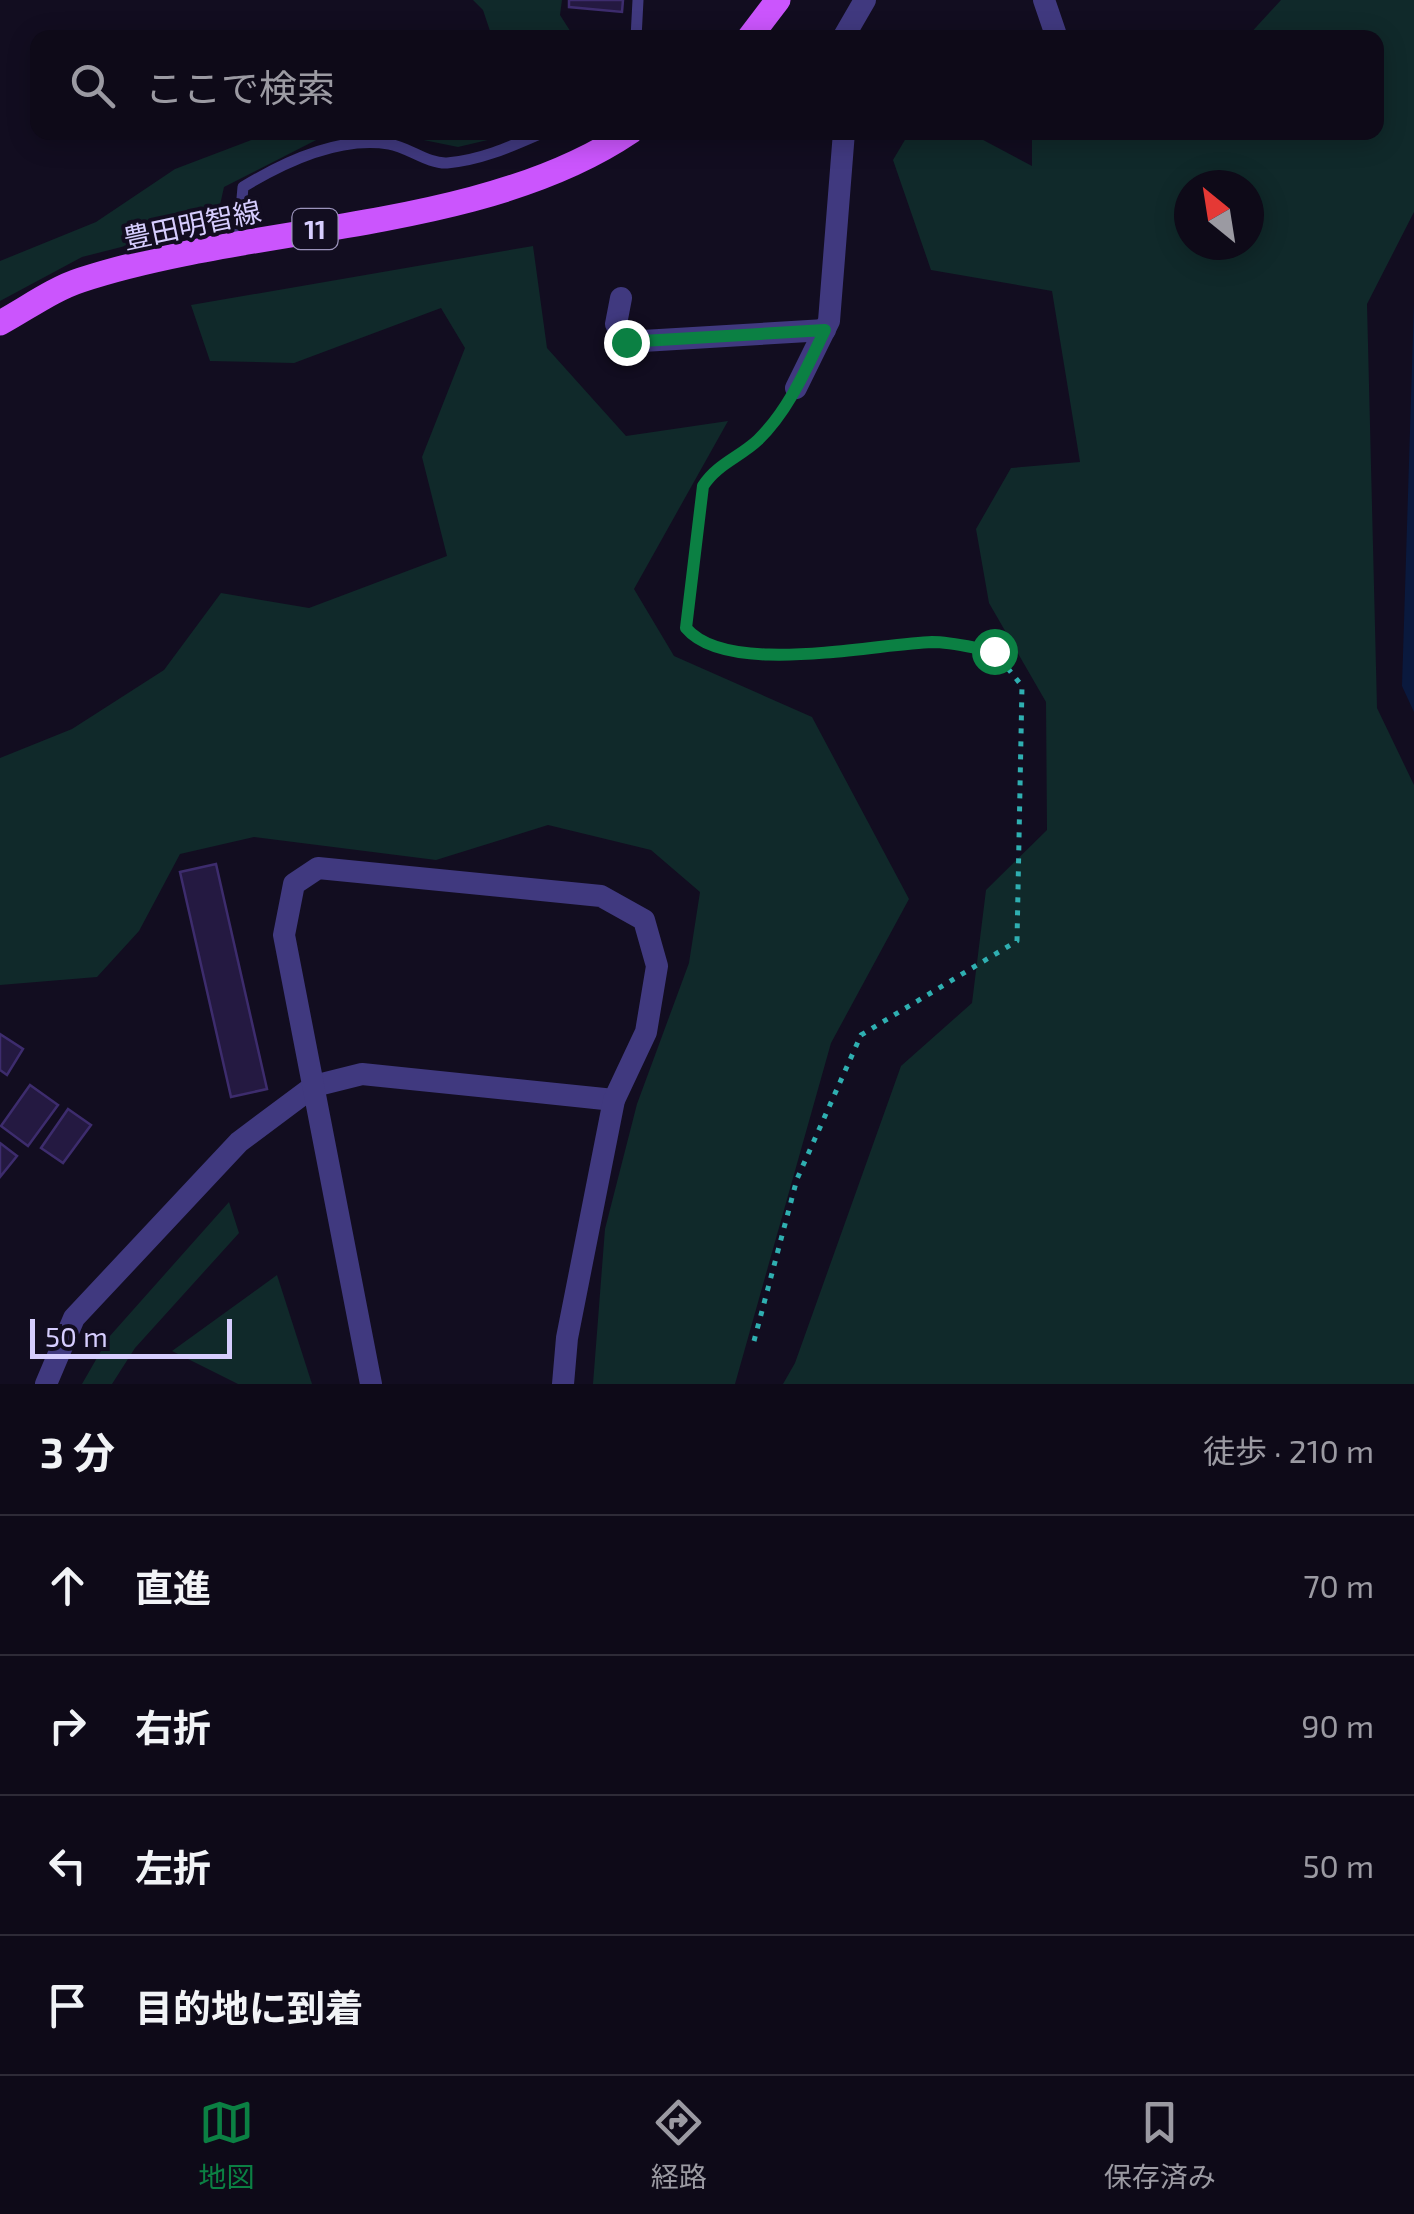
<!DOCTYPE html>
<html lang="ja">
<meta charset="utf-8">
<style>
body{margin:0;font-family:"Exo 2","Noto Sans JP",sans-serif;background:#171321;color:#f1f3f6}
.compass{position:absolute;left:1174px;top:170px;width:90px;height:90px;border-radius:50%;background:#0e0a18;box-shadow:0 5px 25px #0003;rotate:330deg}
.scale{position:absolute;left:30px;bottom:25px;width:202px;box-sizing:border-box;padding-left:10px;border:5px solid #d6cdfe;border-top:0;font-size:28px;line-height:35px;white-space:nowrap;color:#d6cdfe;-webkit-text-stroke:8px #120d20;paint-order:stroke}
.stop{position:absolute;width:30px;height:30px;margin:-22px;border:8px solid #0b8043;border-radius:50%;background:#fff}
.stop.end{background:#0b8043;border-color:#fff;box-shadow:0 2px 10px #0008}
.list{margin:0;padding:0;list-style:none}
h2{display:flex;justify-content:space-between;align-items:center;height:130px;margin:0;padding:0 40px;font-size:42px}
h2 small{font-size:32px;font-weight:400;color:#9b9aa2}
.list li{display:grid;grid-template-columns:65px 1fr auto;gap:30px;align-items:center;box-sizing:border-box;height:140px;padding:0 40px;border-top:2px solid #2e2b37}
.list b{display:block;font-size:38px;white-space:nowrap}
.list em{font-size:32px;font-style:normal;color:#9b9aa2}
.icon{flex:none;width:55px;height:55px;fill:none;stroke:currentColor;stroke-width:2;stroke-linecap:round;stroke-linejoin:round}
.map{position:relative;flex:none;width:1414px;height:1384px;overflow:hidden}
.search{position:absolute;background:#0e0a18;box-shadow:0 5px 25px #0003;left:30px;right:30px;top:30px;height:110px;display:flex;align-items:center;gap:25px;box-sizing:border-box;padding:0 35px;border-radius:20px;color:#9b9aa2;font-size:38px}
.sheet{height:690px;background:#0e0a18}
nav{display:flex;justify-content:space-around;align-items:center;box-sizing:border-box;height:140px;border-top:2px solid #2e2b37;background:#0e0a18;font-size:28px;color:#9b9aa2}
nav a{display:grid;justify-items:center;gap:5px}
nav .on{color:#0b8043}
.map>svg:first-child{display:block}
</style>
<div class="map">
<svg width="1414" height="1384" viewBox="0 0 1414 1384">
<rect width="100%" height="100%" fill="#120d20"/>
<g fill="#10292a" fill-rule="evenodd">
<path d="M473,0H562L560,15L574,37H492L483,10Z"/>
<path d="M1281,0H1414V212L1367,304L1377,708L1414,785V1384H783L795,1363L901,1066L972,1003L986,890L1047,830L1046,702L989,603L976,529L1011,468L1080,462L1052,291L931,270L893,160L909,133H970L1032,166V133L1376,132V38L1247,37ZM1189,185H1249V245H1189Z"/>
<path d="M270,133H346L326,135L224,187L216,223L82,257L0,301V261L96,222L175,169Z"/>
<path d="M389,133L517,132V133L458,147Z"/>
<path d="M533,246L547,348L626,436L728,421L634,589L674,656L812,717L909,899L831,1043L735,1384H593L605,1229L637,1104L689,963L700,892L651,850L548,825L436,860L254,837L180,854L139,931L97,977L0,985V758L72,729L164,670L221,593L309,608L447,556L422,457L465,348L441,308L294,363L210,361L191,305Z"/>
<path d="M229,1202L239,1233L135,1348L112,1384H82L109,1337Z"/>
<path d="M277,1275L312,1384H238L172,1351Z"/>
</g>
<path fill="#0a193d" d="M1414,303V712L1402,686Z"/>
<g fill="#241941" stroke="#3d2c6d" stroke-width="2.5">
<path d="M569,0H623L622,12L569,7Z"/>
<path d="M216,864L267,1089L231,1097L180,872Z"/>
<path d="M0,1034L23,1049L7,1075L0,1070Z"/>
<path d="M30,1085L58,1105L28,1146L1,1126Z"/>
<path d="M68,1109L91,1125L63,1163L41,1148Z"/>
<path d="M0,1143L17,1156L0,1177Z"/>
</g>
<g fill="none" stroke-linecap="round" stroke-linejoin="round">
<path stroke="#2fafb1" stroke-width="5" stroke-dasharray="5 8" stroke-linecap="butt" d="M754,1341L797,1179L861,1035L1017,941L1022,686L994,651C974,648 952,642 932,642C873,643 728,677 686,628L703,486L712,472L758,440L783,407"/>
<g stroke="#40397f" stroke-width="11">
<path d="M636,38L638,0"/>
<path d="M238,244L243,187C284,162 340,136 389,144C408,147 428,164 447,163C482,160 512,146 544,132"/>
</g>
<g stroke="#40397f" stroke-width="22">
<path d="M1044,0L1057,38"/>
<path d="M843,38L865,0"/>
<path d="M621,298L616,324L626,342L825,330"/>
<path d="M796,388L829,321L844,132"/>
<path d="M46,1384L74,1318L239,1142L314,1086L362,1074L614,1100"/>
<path d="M371,1384L284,935L294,884L318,868L601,896L644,920L657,966L646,1032L614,1100L567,1338L563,1384"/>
</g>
<g stroke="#cb55fd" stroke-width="25">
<path d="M749,38L778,0"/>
<path d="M0,323C26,309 53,289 81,280C251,224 482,232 630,132"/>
</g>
</g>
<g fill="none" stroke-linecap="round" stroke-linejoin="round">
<path stroke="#0b8043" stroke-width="12" d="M626,342L825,330C807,367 789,410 758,440C740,457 717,464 703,486L686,628C727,677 873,644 932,642C952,642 974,648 994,651"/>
</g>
<g text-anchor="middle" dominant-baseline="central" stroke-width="8" stroke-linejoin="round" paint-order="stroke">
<rect fill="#120d20" stroke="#9b93bb" stroke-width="2.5" x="292.5" y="209" width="45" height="40" rx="8"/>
<g font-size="25" font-weight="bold" fill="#d6cdfe">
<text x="315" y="229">11</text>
</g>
<g font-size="28" fill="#d6cdfe" stroke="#120d20">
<text transform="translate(192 224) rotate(-12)">豊田明智線</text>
</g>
</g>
</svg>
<svg class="compass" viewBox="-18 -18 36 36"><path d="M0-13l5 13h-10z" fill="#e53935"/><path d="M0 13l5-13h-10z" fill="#9b9aa2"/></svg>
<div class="scale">50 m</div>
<div class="stop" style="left:994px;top:651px"></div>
<div class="stop end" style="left:626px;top:342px"></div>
<div class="search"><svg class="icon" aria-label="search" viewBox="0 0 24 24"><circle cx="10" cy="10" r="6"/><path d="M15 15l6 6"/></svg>ここで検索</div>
</div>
<section class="sheet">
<h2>3 分<small>徒歩 · 210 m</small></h2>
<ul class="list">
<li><svg class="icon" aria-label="ahead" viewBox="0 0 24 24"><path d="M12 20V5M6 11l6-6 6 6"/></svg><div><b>直進</b></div><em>70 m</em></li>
<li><svg class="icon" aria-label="right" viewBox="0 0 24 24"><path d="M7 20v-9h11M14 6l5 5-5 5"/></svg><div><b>右折</b></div><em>90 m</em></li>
<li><svg class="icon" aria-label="left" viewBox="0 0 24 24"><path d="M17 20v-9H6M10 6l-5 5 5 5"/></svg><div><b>左折</b></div><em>50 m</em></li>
<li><svg class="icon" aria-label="arrive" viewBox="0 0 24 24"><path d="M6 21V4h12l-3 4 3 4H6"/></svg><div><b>目的地に到着</b></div></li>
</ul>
</section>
<nav>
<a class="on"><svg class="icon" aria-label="map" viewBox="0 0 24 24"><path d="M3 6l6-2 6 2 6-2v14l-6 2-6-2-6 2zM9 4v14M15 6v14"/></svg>地図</a>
<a><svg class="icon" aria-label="directions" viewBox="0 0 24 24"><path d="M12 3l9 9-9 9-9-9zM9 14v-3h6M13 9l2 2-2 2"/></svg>経路</a>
<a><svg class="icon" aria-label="saved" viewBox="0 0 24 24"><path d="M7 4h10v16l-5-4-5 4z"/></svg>保存済み</a>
</nav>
